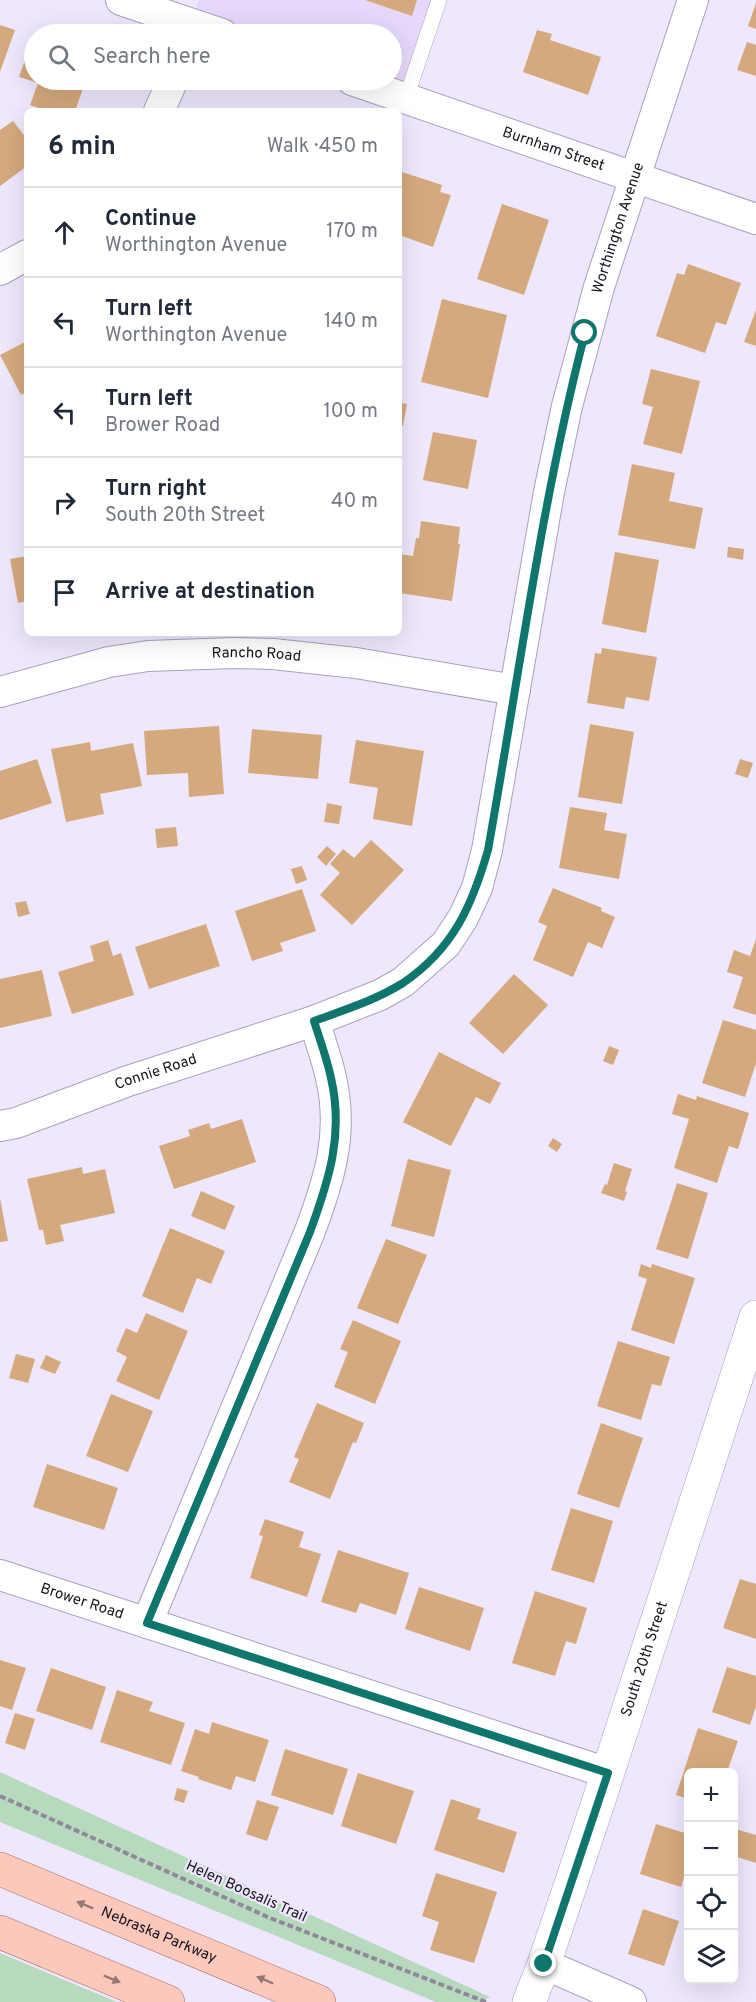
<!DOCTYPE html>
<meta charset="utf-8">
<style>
body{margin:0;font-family:Overpass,sans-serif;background:#f2f2f3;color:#1f2937}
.controls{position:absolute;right:18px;bottom:18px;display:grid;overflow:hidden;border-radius:9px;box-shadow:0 6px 24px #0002}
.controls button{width:54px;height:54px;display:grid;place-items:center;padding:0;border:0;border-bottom:2px solid #e0e1e3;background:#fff;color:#1f2937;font:30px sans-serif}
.stop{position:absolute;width:18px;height:18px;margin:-14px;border:4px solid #0f766e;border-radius:50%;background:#fff}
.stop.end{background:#0f766e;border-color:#fff;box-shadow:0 2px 6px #0008}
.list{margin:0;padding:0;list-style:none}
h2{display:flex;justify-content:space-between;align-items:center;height:78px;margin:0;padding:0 24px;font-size:26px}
h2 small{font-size:20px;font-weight:400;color:#747a83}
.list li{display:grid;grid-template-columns:39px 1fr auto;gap:18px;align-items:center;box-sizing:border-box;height:90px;padding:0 24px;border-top:2px solid #e0e1e3}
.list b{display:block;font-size:22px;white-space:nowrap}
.list p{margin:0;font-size:20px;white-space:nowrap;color:#747a83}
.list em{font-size:20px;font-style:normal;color:#747a83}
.icon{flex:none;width:33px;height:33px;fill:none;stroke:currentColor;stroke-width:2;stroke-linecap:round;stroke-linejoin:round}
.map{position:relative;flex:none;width:756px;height:2002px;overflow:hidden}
.search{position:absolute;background:#fff;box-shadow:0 6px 24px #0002;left:24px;top:24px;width:378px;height:66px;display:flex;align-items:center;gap:15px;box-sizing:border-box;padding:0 21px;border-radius:33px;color:#747a83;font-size:22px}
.panel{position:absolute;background:#fff;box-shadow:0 6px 24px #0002;left:24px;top:108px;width:378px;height:528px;border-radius:9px}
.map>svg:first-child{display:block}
</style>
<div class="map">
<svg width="756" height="2002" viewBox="0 0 756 2002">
<rect width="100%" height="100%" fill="#efe7fd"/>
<path fill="#e6d8fb" d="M199,0H439L406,98L392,80V34H222L191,24Z"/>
<g fill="#b7d9be">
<path d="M0,1772L490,1997L481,2002H436L0,1822Z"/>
<path d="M0,1953L12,1958L117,2002H0Z"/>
</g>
<g fill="#d4a97d">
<path d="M365,0H417L412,16Z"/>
<path d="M756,3V29L748,26Z"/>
<path d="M0,25L15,30L0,72Z"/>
<path d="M537,30L552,34L550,40L601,57L588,95L523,72Z"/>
<path d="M747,42L756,45V76L737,70Z"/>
<path d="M31,43L34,44V80H86L75,111H47L30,105L38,83L19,77Z"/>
<path d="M13,121L27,139V166L0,186V130Z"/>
<path d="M399,171L442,185L440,192L451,195L433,247L399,235Z"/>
<path d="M502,204L549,220L524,295L477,279Z"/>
<path d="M688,264L741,283L726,325L716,322L705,353L656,336L677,273L684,275Z"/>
<path d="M442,299L507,315L488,398L421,382Z"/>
<path d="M756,310V346L744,342Z"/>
<path d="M27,341V392L21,395L0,355Z"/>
<path d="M651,369L700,381L682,454L643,444L653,407L642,404Z"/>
<path d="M399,402L407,404L403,426L399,425Z"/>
<path d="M433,432L477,440L468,489L423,480Z"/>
<path d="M632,464L675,473L669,501L703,508L695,549L618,535Z"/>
<path d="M421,521L460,527L458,544H460L452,601L399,593V554L413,556L416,538H419Z"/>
<path d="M728,547L744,549L743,560L727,557Z"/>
<path d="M615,552L659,560L646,633L602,624Z"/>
<path d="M27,556V601L18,603L10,559Z"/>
<path d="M602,648L657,657L649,701L626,697L624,709L587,703L595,653L601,654Z"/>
<path d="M590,724L634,732L622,804L578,797Z"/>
<path d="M219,726L224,794L189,797L188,773L147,775L144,731Z"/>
<path d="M252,729L322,735L318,779L248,773Z"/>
<path d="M356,740L424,751L412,826L373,819L378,788L349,783Z"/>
<path d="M90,742L91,751L133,743L142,786L100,794L104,814L66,822L51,749Z"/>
<path d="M37,759L52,803L0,820V771Z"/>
<path d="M740,759L753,763L748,778L735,774Z"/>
<path d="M327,803L342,806L339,824L324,822Z"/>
<path d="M570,807L607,813L604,830L627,834L619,879L559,868Z"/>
<path d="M176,827L178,846L157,848L155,829Z"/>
<path d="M371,840L404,870L352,925L320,895L340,873L330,864L343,849L354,858Z"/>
<path d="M327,846L336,854L326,866L317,857Z"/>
<path d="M302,866L307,880L296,884L291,869Z"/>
<path d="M553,888L602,908L601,911L615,917L602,948L588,942L573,977L533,960L547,926L538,922Z"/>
<path d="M302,889L316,931L280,943L283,951L252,961L235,911Z"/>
<path d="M26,901L30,914L18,917L15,903Z"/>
<path d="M206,924L220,966L149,989L135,947Z"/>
<path d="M756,939V1015L733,1008L743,977L727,972L734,950L750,956Z"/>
<path d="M108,940L113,956L121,953L134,995L72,1014L58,972L94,961L90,946Z"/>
<path d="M42,970L52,1016L0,1028V979Z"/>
<path d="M514,974L548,1005L503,1054L469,1023Z"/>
<path d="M723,1020L756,1030V1063L745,1097L702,1083Z"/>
<path d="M609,1046L619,1050L613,1065L603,1061Z"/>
<path d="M439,1052L501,1083L490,1104L476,1097L451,1146L403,1122Z"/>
<path d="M678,1094L696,1100L697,1096L749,1113L738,1149L729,1146L717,1183L674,1168L689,1119L672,1114Z"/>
<path d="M242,1119L256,1162L174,1189L159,1146L190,1136L188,1130L209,1123L211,1129Z"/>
<path d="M553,1138L562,1144L557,1152L548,1146Z"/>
<path d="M408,1159L451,1170L434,1237L391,1226Z"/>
<path d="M614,1163L632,1169L625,1191L627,1192L624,1201L601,1193L605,1184L607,1185Z"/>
<path d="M82,1167L83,1174L105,1169L115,1213L60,1225L64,1241L46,1245L43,1230H39L27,1179Z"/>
<path d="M677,1183L708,1193L688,1259L656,1249Z"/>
<path d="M201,1191L235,1206L225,1230L191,1216Z"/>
<path d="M0,1198L8,1241L0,1242Z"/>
<path d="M170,1228L225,1251L211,1284L197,1278L183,1313L142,1296Z"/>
<path d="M386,1239L427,1255L398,1324L357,1308Z"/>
<path d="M641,1264L651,1268L652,1264L695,1278L674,1344L631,1330L647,1279L638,1276Z"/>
<path d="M146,1313L188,1331L159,1400L116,1381L127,1357L116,1351L126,1328L137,1333Z"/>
<path d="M353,1320L401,1341L375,1404L334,1387L348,1352L340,1349Z"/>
<path d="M618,1341L670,1357L661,1386L652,1384L641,1420L597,1406Z"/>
<path d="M16,1354L35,1359L28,1383L9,1378Z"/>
<path d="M46,1355L61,1362L55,1374L40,1368Z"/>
<path d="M111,1394L153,1411L128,1472L86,1456Z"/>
<path d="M317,1403L364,1423L356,1443L353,1442L330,1499L289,1482L299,1459L294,1457Z"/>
<path d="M601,1423L643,1438L619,1508L577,1494Z"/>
<path d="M47,1464L118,1488L104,1530L33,1507Z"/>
<path d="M571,1508L613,1521L594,1583L551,1570Z"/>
<path d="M265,1519L304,1532L299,1547L321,1554L307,1597L250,1578L263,1536L259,1535Z"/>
<path d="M338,1550L409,1573L396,1615L360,1603L356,1613L321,1602Z"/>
<path d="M740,1579L756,1584V1639L723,1628Z"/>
<path d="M419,1587L484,1608L470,1651L405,1629Z"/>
<path d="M535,1591L587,1608L576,1644L566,1641L555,1676L512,1663Z"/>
<path d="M0,1660L26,1668L12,1710L0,1706Z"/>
<path d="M727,1667L756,1676V1706L750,1725L712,1712Z"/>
<path d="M51,1668L106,1687L92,1730L36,1711Z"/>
<path d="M117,1690L153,1702L149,1711L185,1723L171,1765L100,1742Z"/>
<path d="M15,1713L35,1719L25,1750L5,1743Z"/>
<path d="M212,1722L269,1740L255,1782L236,1776L231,1790L198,1779L199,1777L181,1771L195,1729L209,1734Z"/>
<path d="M698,1728L738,1741L727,1772H688V1799L676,1795Z"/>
<path d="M285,1749L348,1769L333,1815L271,1795Z"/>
<path d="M358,1773L414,1791L396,1844L341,1826Z"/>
<path d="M177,1788L188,1791L184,1803L174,1800Z"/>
<path d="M451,1799L481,1809L477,1819L517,1832L504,1873L434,1850Z"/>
<path d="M257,1800L279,1807L267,1841L246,1834Z"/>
<path d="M656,1824L688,1834V1864L681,1887L640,1874Z"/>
<path d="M735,1829L756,1835V1863L734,1856V1835Z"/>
<path d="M436,1873L497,1892L474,1963L430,1950L439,1922L422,1916Z"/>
<path d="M643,1909L679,1921L664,1966L628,1954Z"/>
</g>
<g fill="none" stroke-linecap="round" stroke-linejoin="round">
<g stroke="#aaa0bb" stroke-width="16">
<path id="lane" d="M406,98L439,0"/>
</g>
<g stroke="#aaa0bb" stroke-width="32">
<g id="street">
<path d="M121,0L222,34"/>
<path id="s1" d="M352,80L756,219"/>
<path d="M159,111L173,80"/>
<path d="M0,270L27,255"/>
<path id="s2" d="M0,692L109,662L148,656L233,653L273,654L356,663L515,690"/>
<path id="s3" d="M0,1126L16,1123L128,1081L314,1021L380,995L403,982L446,944L463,918L477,888L487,850L549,492L567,406L599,287L693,0"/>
<path id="s4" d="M0,1575L608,1773"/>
<path d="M147,1623L310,1231C329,1180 344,1134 331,1078C327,1059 320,1040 314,1021"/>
<path d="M544,1964L631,2002"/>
</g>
</g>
<g stroke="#aaa0bb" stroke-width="34">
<g id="secondary">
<path id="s5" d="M529,2002L544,1964L597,1806L756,1317"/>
</g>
</g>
<g stroke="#ab7267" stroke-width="34">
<g id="primary">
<path id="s6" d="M0,1869L319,2002"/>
<path d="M0,1932L168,2002"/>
</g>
</g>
<path stroke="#8f899a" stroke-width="4" stroke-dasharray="6 3" stroke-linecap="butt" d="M0,1796L270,1918L486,2002"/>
<use href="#lane" stroke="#fff" stroke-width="15"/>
<use href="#street" stroke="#fff" stroke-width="30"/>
<use href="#secondary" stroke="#fff" stroke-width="33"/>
<use href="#primary" stroke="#fcc8bc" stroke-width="33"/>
</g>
<defs><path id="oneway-solid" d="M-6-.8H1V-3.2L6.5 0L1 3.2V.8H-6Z" transform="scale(1.5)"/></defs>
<g fill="#957775">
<use href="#oneway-solid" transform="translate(85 1905) rotate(-157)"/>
<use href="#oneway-solid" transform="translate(112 1979) rotate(23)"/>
<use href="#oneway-solid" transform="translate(265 1980) rotate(-157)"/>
</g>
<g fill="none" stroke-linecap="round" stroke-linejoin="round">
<path stroke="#0f766e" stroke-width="8" d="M544,1964L608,1773L147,1623L310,1232C329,1180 344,1134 331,1078C327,1059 320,1040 314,1021C344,1010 376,1000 403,983C453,949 472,906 488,850C519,677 541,503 585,333"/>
</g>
<g text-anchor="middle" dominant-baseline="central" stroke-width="4.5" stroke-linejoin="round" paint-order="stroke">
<g font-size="15" fill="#18141e" stroke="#efe7fd">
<text stroke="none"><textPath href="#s1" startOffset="213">Burnham Street</textPath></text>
<text stroke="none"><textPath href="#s3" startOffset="1226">Worthington Avenue</textPath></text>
<text stroke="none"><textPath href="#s2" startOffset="261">Rancho Road</textPath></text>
<text stroke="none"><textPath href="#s3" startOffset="165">Connie Road</textPath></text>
<text stroke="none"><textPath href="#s4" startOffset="86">Brower Road</textPath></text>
<text stroke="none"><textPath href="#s5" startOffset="362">South 20th Street</textPath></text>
<text transform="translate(246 1892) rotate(24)">Helen Boosalis Trail</text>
<text stroke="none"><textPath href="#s6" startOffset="172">Nebraska Parkway</textPath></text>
</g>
</g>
</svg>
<div class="controls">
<button>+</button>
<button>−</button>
<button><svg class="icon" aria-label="locate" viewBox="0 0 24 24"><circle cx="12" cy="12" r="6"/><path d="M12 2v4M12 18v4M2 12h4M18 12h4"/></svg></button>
<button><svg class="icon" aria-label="layers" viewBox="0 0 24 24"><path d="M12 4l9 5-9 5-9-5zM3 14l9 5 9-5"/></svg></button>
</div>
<div class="stop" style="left:585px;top:333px"></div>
<div class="stop end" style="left:544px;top:1964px"></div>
<div class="search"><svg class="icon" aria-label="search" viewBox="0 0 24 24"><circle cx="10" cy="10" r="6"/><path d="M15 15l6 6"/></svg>Search here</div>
<section class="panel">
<h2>6 min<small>Walk · 450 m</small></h2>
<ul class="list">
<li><svg class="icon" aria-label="ahead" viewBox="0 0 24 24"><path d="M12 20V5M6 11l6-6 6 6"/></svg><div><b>Continue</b><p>Worthington Avenue</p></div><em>170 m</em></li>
<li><svg class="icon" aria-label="left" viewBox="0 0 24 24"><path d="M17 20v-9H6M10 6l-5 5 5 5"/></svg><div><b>Turn left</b><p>Worthington Avenue</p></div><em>140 m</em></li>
<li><svg class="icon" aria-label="left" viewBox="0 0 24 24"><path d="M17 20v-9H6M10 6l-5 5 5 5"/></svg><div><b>Turn left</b><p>Brower Road</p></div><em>100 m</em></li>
<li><svg class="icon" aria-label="right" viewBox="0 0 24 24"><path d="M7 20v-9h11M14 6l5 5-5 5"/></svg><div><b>Turn right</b><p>South 20th Street</p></div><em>40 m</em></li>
<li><svg class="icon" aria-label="arrive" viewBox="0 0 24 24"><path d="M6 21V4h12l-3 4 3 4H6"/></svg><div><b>Arrive at destination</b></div></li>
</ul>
</section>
</div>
